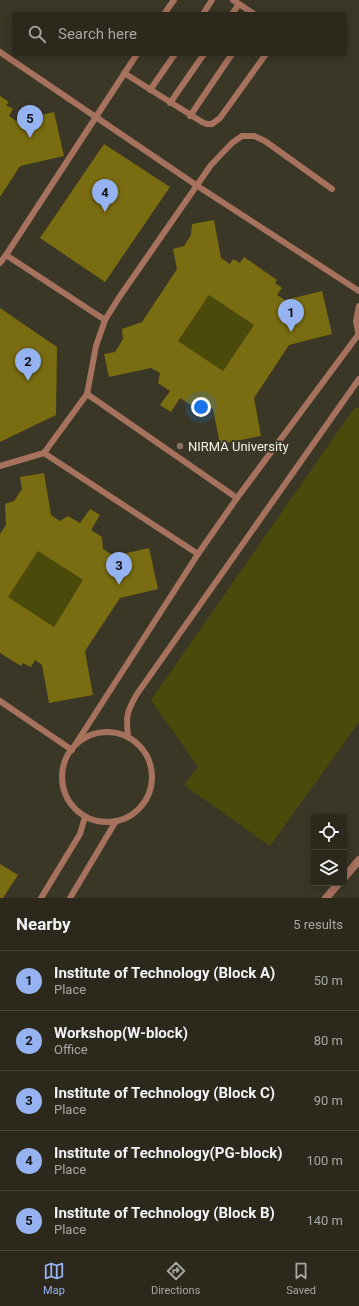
<!DOCTYPE html>
<style>
body{margin:0;font-family:Roboto,sans-serif;background:#383529;color:#f1f3f6}
.controls{position:absolute;right:12px;bottom:12px;display:grid;overflow:hidden;border-radius:4px;box-shadow:0 2px 10px #0003}
.controls button{width:36px;height:36px;display:grid;place-items:center;padding:0;border:0;border-bottom:1px solid #48453b;background:#2c291c;color:#f1f3f6;font:20px sans-serif}
.you{position:absolute;left:201px;top:407px;width:14px;height:14px;margin:-10px;border:3px solid #fff;border-radius:50%;background:#1a73e8;box-shadow:0 0 0 6px #1a73e833}
.badge{display:grid;place-items:center;width:26px;height:26px;border-radius:50%;background:#95b2f1;color:#111;font-size:13px;font-weight:700}
.pin{position:absolute;translate:-50% -33px;filter:drop-shadow(0 1px 2px #0008)}
.pin::after{content:'';position:absolute;top:21px;width:14px;height:12px;background:inherit;clip-path:polygon(0 0,100% 0,50% 100%)}
.list{margin:0;padding:0;list-style:none}
h2{display:flex;justify-content:space-between;align-items:center;height:52px;margin:0;padding:0 16px;font-size:17px}
h2 small{font-size:13px;font-weight:400;color:#a6a6a3}
.list li{display:grid;grid-template-columns:26px 1fr auto;gap:12px;align-items:center;box-sizing:border-box;height:60px;padding:0 16px;border-top:1px solid #48453b}
.list b{display:block;font-size:15px;white-space:nowrap}
.list p{margin:0;font-size:13px;white-space:nowrap;color:#a6a6a3}
.list em{font-size:13px;font-style:normal;color:#a6a6a3}
.icon{flex:none;width:22px;height:22px;fill:none;stroke:currentColor;stroke-width:2;stroke-linecap:round;stroke-linejoin:round}
.map{position:relative;flex:none;width:359px;height:898px;overflow:hidden}
.search{position:absolute;background:#2c291c;box-shadow:0 2px 10px #0003;left:12px;right:12px;top:12px;height:44px;display:flex;align-items:center;gap:10px;box-sizing:border-box;padding:0 14px;border-radius:4px;color:#a6a6a3;font-size:15px}
.sheet{height:352px;background:#2c291c}
nav{display:flex;justify-content:space-around;align-items:center;box-sizing:border-box;height:56px;border-top:1px solid #48453b;background:#2c291c;font-size:11px;color:#a6a6a3}
nav a{display:grid;justify-items:center;gap:2px}
nav .on{color:#95b2f1}
.map>svg:first-child{display:block}
</style>
<div class="map">
<svg width="359" height="898" viewBox="0 0 359 898">
<rect width="100%" height="100%" fill="#3a3726"/>
<g fill="#4a4b0a">
<path d="M209,295L254,325L223,371L178,341Z"/>
<path d="M355,407L359,408V722L270,846L184,785L198,767L151,700Z"/>
<path d="M38,551L83,580L54,627L8,597Z"/>
</g>
<g fill="#7a6c10" fill-rule="evenodd">
<path d="M0,96L9,102L6,105L13,109L9,116L16,121L54,112L64,156L20,166L0,197Z"/>
<path d="M104,144L170,187L105,282L40,238Z"/>
<path d="M214,220L221,258L230,264L233,259L240,263L244,257L277,280L275,283L282,288L277,295L285,300L322,291L332,334L289,345L254,398L261,436L220,444L213,409L202,402L191,405L180,398L171,412L160,405L170,391L158,383L160,373L151,368L109,377L104,354L115,352L123,339L122,329L142,322L177,269L173,249L184,246L191,235L192,224ZM209,295L254,325L223,371L178,341Z"/>
<path d="M0,308L57,347L56,415L0,442Z"/>
<path d="M44,473L51,515L60,521L68,516L80,523L90,509L100,515L91,530L102,537L103,549L114,556L149,548L158,589L120,598L85,651L93,695L49,703L42,665L35,660L31,667L23,663L21,666L0,653V534L6,525L5,504L14,501L22,489L20,477ZM38,551L83,580L54,627L8,597Z"/>
<path d="M0,864L18,875L3,898H0Z"/>
</g>
<g fill="none" stroke-linecap="round" stroke-linejoin="round">
<g stroke="#a6715d" stroke-width="6">
<path d="M233,0L254,14"/>
<path d="M164,14L174,0"/>
<path d="M203,14L212,0"/>
<path d="M232,14L239,4"/>
<path d="M0,52L196,185L359,291"/>
<path d="M124,73L202,122L207,124H212L220,118L266,54"/>
<path d="M150,90L175,54"/>
<path d="M170,103L204,54"/>
<path d="M190,116L232,54"/>
<path d="M6,255L137,54"/>
<path d="M0,263L6,255L105,320"/>
<path d="M359,306L356,321L359,337"/>
<path d="M87,394L237,498"/>
<path d="M44,453L198,554"/>
<path d="M0,466L44,453L87,394L96,346L105,320L118,299L211,165L232,143L242,136H254L265,141L332,189"/>
<path d="M0,701L72,750"/>
<circle cx="107" cy="777" r="45"/>
<path d="M128,737C126,716 126,713 137,694L359,379"/>
<path d="M75,745L198,554L237,498L358,335"/>
<path d="M41,898L80,834L85,817"/>
<path d="M70,898L116,821"/>
</g>
<g stroke="#a6715d" stroke-width="8">
<path d="M344,878L359,860"/>
<path d="M326,898L339,883"/>
</g>
</g>
<circle fill="#8d6e63" stroke="#3a3726" stroke-width="1.5" cx="180" cy="446" r="4"/>
<g text-anchor="middle" dominant-baseline="central" stroke-width="4" stroke-linejoin="round" paint-order="stroke">
<g font-size="13" fill="#f4f2e8" stroke="#3a3726" text-anchor="start">
<text x="188" y="446">NIRMA University</text>
</g>
</g>
</svg>
<div class="controls">
<button><svg class="icon" aria-label="locate" viewBox="0 0 24 24"><circle cx="12" cy="12" r="6"/><path d="M12 2v4M12 18v4M2 12h4M18 12h4"/></svg></button>
<button><svg class="icon" aria-label="layers" viewBox="0 0 24 24"><path d="M12 4l9 5-9 5-9-5zM3 14l9 5 9-5"/></svg></button>
</div>
<div class="you"></div>
<div class="pin badge" style="left:291px;top:332px">1</div>
<div class="pin badge" style="left:28px;top:381px">2</div>
<div class="pin badge" style="left:119px;top:585px">3</div>
<div class="pin badge" style="left:105px;top:212px">4</div>
<div class="pin badge" style="left:30px;top:138px">5</div>
<div class="search"><svg class="icon" aria-label="search" viewBox="0 0 24 24"><circle cx="10" cy="10" r="6"/><path d="M15 15l6 6"/></svg>Search here</div>
</div>
<section class="sheet">
<h2>Nearby<small>5 results</small></h2>
<ul class="list">
<li><span class="badge">1</span><div><b>Institute of Technology (Block A)</b><p>Place</p></div><em>50 m</em></li>
<li><span class="badge">2</span><div><b>Workshop(W-block)</b><p>Office</p></div><em>80 m</em></li>
<li><span class="badge">3</span><div><b>Institute of Technology (Block C)</b><p>Place</p></div><em>90 m</em></li>
<li><span class="badge">4</span><div><b>Institute of Technology(PG-block)</b><p>Place</p></div><em>100 m</em></li>
<li><span class="badge">5</span><div><b>Institute of Technology (Block B)</b><p>Place</p></div><em>140 m</em></li>
</ul>
</section>
<nav>
<a class="on"><svg class="icon" aria-label="map" viewBox="0 0 24 24"><path d="M3 6l6-2 6 2 6-2v14l-6 2-6-2-6 2zM9 4v14M15 6v14"/></svg>Map</a>
<a><svg class="icon" aria-label="directions" viewBox="0 0 24 24"><path d="M12 3l9 9-9 9-9-9zM9 14v-3h6M13 9l2 2-2 2"/></svg>Directions</a>
<a><svg class="icon" aria-label="saved" viewBox="0 0 24 24"><path d="M7 4h10v16l-5-4-5 4z"/></svg>Saved</a>
</nav>
